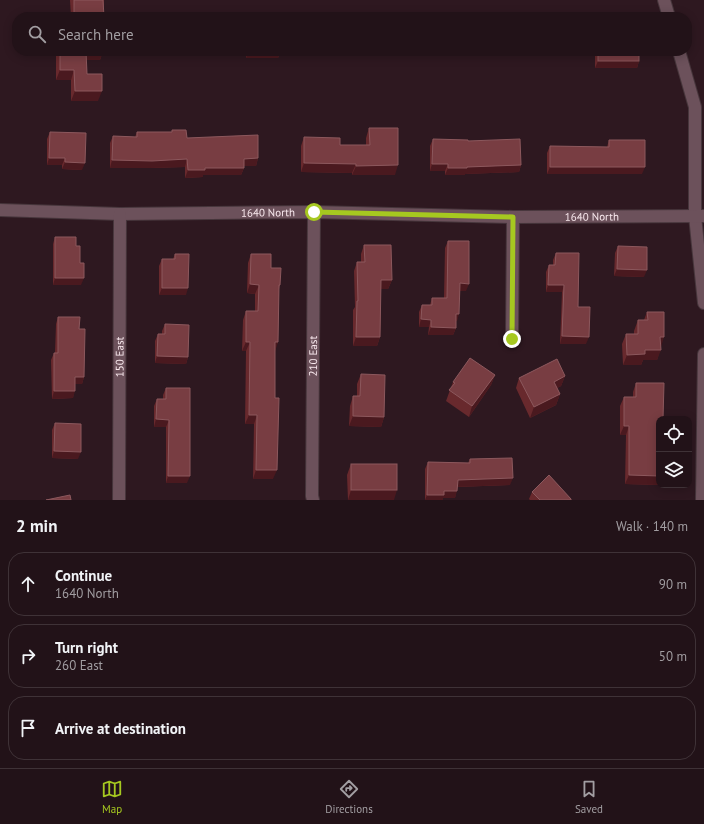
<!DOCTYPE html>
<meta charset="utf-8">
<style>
body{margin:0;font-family:"PT Sans",sans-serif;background:#2a1b21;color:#f1f3f6}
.controls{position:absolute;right:12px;bottom:12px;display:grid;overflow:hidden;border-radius:8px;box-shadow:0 2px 10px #0003}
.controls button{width:36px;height:36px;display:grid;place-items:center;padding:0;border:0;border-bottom:1px solid #3f3237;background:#221218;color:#f1f3f6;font:20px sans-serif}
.stop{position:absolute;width:12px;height:12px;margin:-9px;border:3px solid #a6c820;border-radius:50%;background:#fff}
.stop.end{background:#a6c820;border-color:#fff;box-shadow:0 1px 4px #0008}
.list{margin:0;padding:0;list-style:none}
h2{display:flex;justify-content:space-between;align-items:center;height:52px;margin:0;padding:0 16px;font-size:17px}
h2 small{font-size:13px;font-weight:400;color:#a29ea2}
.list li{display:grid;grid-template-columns:26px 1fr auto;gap:12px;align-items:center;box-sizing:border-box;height:64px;margin:0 8px 8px;padding:0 8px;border:1px solid #3f3237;border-radius:16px}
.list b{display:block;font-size:15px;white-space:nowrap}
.list p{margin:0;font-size:13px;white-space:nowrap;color:#a29ea2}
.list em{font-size:13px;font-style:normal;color:#a29ea2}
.icon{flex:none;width:22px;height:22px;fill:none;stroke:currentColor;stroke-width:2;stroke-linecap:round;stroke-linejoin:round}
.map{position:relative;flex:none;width:704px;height:500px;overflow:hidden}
.search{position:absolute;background:#221218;box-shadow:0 2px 10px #0003;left:12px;right:12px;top:12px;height:44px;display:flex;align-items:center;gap:10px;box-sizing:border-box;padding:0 14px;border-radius:16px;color:#a29ea2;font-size:15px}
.sheet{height:268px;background:#221218}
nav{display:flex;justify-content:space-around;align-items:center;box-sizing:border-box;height:56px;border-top:1px solid #3f3237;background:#221218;font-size:11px;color:#a29ea2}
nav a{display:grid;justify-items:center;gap:2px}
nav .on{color:#a6c820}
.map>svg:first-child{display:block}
</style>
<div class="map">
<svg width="704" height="500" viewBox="0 0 704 500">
<rect width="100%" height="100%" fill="#2e1820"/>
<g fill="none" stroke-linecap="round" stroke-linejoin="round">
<g stroke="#47363c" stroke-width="14">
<g id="street">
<path d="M664,0L669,17"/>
<path d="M679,51L695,107V216L704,303"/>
<path id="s1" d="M0,210L120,214L314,212L513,217L704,216"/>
<path d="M512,339L513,217"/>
<path id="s2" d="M119,500L120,214"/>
<path id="s3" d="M313,500L312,496L314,212"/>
<path d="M702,500L704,354"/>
</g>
</g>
<use href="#street" stroke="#6c515b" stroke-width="12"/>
</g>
<g fill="#68292d">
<path d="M70,0H108H104V17H71Z"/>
<path d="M56,51H103L100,60H86L87,74L98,101H71V80H56Z"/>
<path d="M246,51H281L278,58H246Z"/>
<path d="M595,51H639V61L637,68H595Z"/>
<path d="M369,128L395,175H352V173L301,172V146L304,137L340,145H366V138Z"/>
<path d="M172,130L187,138L258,158L256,166H244V168L241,175H203V177L185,178V167L150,168H110V143L113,136L135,137L137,132H172Z"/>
<path d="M50,132L82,170L62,169V165H47V139Z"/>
<path d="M433,139L468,141L521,165L519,172L465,174V175H445V171H430V146Z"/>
<path d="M609,140L642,174H547V153L550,146L607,147Z"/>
<path d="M55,237L76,246L80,263L81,285H53V244Z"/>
<path d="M448,241L466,291H460L457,321H456V328L453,335H428L429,327H419V312L422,305H430L432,298H444L445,248Z"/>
<path d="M364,245L392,280L388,289H381L380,337L377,346H353V310L355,307L354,271L357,262H361V254Z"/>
<path d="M618,246L644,277L614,276L615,253Z"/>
<path d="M556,253L578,307L586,344H560L562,292H546V272L549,265H553V260Z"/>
<path d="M175,254L186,295H159V266L162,259H173Z"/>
<path d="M251,254L271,268L280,285L279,289L278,342L275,349L273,479H253L254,424H245L246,351H242L243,320L246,311H255V294L247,293L248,263Z"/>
<path d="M647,312L661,347L657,360H643L641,365H623L622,344L626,334H634V331L638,320H644Z"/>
<path d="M58,317L79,329L84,377L82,384H75L73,398L52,399L51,360L54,353H55L56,324Z"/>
<path d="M165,324L188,357L186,364L155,363V341L158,334H162V331Z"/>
<path d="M361,374L384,417L381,427L349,426L350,406L353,396H357V384Z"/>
<path d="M495,375L491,385L469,417L446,401L453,382Z"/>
<path d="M565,376L561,386L557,388L560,394L556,405L530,418L516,388L519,378Z"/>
<path d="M636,383L659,419V485L625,484L626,435H620V406L624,397H633V392Z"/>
<path d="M166,388L187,483H166V427H154V406L157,399H163V395Z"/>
<path d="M55,423L78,459L52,458V430Z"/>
<path d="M470,459L510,485L457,487L455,498H443V500H425V469L428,462L468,463Z"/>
<path d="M351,464L394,500H348L347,475Z"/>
<path d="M532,492L571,499V500H530L529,499Z"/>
</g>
<g fill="#4a191f">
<path d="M86,51H103L100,60H83Z"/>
<path d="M248,51H281L278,58H246Z"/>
<path d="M598,61H639L637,68H595Z"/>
<path d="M60,70H74L71,80H56Z"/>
<path d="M75,91H102L98,101H71Z"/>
<path d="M49,158H65L62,165H47Z"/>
<path d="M258,158L256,166H241L244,159Z"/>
<path d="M187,159L185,167L150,168H110L112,160Z"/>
<path d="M65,162L85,163L82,170L62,169Z"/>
<path d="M304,163L356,164L352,173L301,172Z"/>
<path d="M432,164H448L445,171H430Z"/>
<path d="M398,165L395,175H352L356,166Z"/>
<path d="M521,165L519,172L465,174V175H445L448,168Z"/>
<path d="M550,167H645L642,174H547Z"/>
<path d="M205,168H244L241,175H203V177L185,178L188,170Z"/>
<path d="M617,269L647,270L644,277L614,276Z"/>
<path d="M55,278H84L81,285H53Z"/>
<path d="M381,280H392L388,289H378Z"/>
<path d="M460,283L469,284L466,291H458Z"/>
<path d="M250,284L259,285L255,294L247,293Z"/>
<path d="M548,285H564L562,292H546Z"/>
<path d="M162,288H188L186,295H159Z"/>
<path d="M456,314H459L457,321H454Z"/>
<path d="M421,319L431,320L429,327H419Z"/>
<path d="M431,327L456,328L453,335H428Z"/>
<path d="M562,336L589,337L586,344H560Z"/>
<path d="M356,337H380L377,346H353Z"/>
<path d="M660,337H664L661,347Z"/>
<path d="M246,342H250L246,351H242Z"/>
<path d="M275,342H278L275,352Z"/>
<path d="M645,350H661L657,360H643L641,365H623L627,355Z"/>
<path d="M157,356L188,357L186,364L155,363Z"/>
<path d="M495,375L491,385L469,417L472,406Z"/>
<path d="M565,376L561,386L550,392L554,382Z"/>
<path d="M75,377H84L82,384H72Z"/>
<path d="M54,391H75L73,398L52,399Z"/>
<path d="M560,394L556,405L530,418L534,407Z"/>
<path d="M249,415H257L254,424H245Z"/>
<path d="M353,416L384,417L381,427L349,426Z"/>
<path d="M156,419L169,420L166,427H154Z"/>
<path d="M624,426H629L626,435H620Z"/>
<path d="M54,451L81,452L78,459L52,458Z"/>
<path d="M256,470H277L273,479H253Z"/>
<path d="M629,475L659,476V485L625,484Z"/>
<path d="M168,476H190L187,483H166Z"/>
<path d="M513,478L510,485L455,487L458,480Z"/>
<path d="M351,490H397L394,500H348Z"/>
<path d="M444,491H457L455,498H443V500H425L427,495Z"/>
</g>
<g fill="#783d42" stroke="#8c585d">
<path d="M74,0H103L104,17H74Z"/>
<path d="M60,51H86L87,74H102V91H75L74,70H60Z"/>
<rect x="598" y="51" width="41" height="10"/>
<path d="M369,128H398V165L356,166V164L304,163V137L340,138V145H370Z"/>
<path d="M172,130H186L187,138L258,135V158L244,159V168H205V170H188L187,159L152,161L112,160L113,136L137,137V132H172Z"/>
<path d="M50,132L86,133L85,163L65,162V158H49Z"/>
<path d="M433,139L468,140V141L520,139L521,165L467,167V168H448V164H432Z"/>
<path d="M609,140H645V167H550V146L609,147Z"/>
<path d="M55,237H76V246H80V263H84V278H55Z"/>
<path d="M448,241H469V284L460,283L459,314H456V328L431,327V320L421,319L422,305H432V298H447Z"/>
<path d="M364,245H391L392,280H381L380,337H356L357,301H358L357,262H365Z"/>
<path d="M618,246L647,247V270L617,269Z"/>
<path d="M556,253H579L578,307H590L589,337L562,336L564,285H548L549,265H555Z"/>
<path d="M175,254H189L188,288H162V259H175Z"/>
<path d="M251,254H271V268H281L280,285H279L278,342H275V398H279L277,470H256L257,415H249L250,342H246V311H258L259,285L250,284Z"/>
<path d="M647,312H664V337H660L661,350H645V354L627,355L626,334H638V320H648Z"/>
<path d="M58,317H80L79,329H85L84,377H75V391H54V353H58Z"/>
<path d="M165,324L189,325L188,357L157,356L158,334H165Z"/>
<path d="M470,358L495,375L472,406L449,390L455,383L453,382Z"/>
<path d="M557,359L565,376L554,382L560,394L534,407L519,378Z"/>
<path d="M361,374L385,375L384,417L353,416V396H360Z"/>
<path d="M636,383H664L663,419H659V476L629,475V426H624V397H636Z"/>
<path d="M166,388H190V476H168L169,420L156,419L157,399H166Z"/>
<path d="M55,423L81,424V452L54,451Z"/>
<path d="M512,458L513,478L458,480L457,491H444V495H427L428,462L470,463V459Z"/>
<rect x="351" y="464" width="46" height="26"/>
<path d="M549,475L571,499V500H540L532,492Z"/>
<path d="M70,495L71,500H46Z"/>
</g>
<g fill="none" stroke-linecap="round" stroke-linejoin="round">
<path stroke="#a6c820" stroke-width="5" d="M314,212L513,217L512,339"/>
</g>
<g text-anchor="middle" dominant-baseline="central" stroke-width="3.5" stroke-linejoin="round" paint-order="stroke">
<g font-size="11" fill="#faeaef" stroke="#2e1820">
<text stroke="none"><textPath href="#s1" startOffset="268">1640 North</textPath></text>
<text stroke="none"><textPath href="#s1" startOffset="592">1640 North</textPath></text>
<text stroke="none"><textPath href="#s3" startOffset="144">210 East</textPath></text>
<text stroke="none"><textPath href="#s2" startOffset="143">150 East</textPath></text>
</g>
</g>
</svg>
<div class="controls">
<button><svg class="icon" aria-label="locate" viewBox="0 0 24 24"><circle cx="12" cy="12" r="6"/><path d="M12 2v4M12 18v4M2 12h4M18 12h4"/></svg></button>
<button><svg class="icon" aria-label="layers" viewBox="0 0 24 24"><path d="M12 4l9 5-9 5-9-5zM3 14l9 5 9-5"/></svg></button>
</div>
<div class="stop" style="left:314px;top:212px"></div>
<div class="stop end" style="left:512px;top:339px"></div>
<div class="search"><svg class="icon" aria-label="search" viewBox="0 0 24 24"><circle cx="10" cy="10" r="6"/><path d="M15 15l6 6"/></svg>Search here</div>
</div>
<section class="sheet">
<h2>2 min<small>Walk · 140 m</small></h2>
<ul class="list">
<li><svg class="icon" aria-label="ahead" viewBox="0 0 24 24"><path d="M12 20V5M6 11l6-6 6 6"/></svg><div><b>Continue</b><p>1640 North</p></div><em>90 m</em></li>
<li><svg class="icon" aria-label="right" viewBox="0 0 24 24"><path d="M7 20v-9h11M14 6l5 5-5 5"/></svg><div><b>Turn right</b><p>260 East</p></div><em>50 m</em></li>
<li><svg class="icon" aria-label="arrive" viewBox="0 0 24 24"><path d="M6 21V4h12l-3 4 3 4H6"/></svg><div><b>Arrive at destination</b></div></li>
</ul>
</section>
<nav>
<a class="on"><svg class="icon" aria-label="map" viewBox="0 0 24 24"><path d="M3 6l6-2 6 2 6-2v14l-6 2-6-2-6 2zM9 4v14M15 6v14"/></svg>Map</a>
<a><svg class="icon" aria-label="directions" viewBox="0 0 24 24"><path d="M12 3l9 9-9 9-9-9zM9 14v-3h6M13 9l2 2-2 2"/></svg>Directions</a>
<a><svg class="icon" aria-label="saved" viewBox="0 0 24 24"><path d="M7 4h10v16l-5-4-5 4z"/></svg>Saved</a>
</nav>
